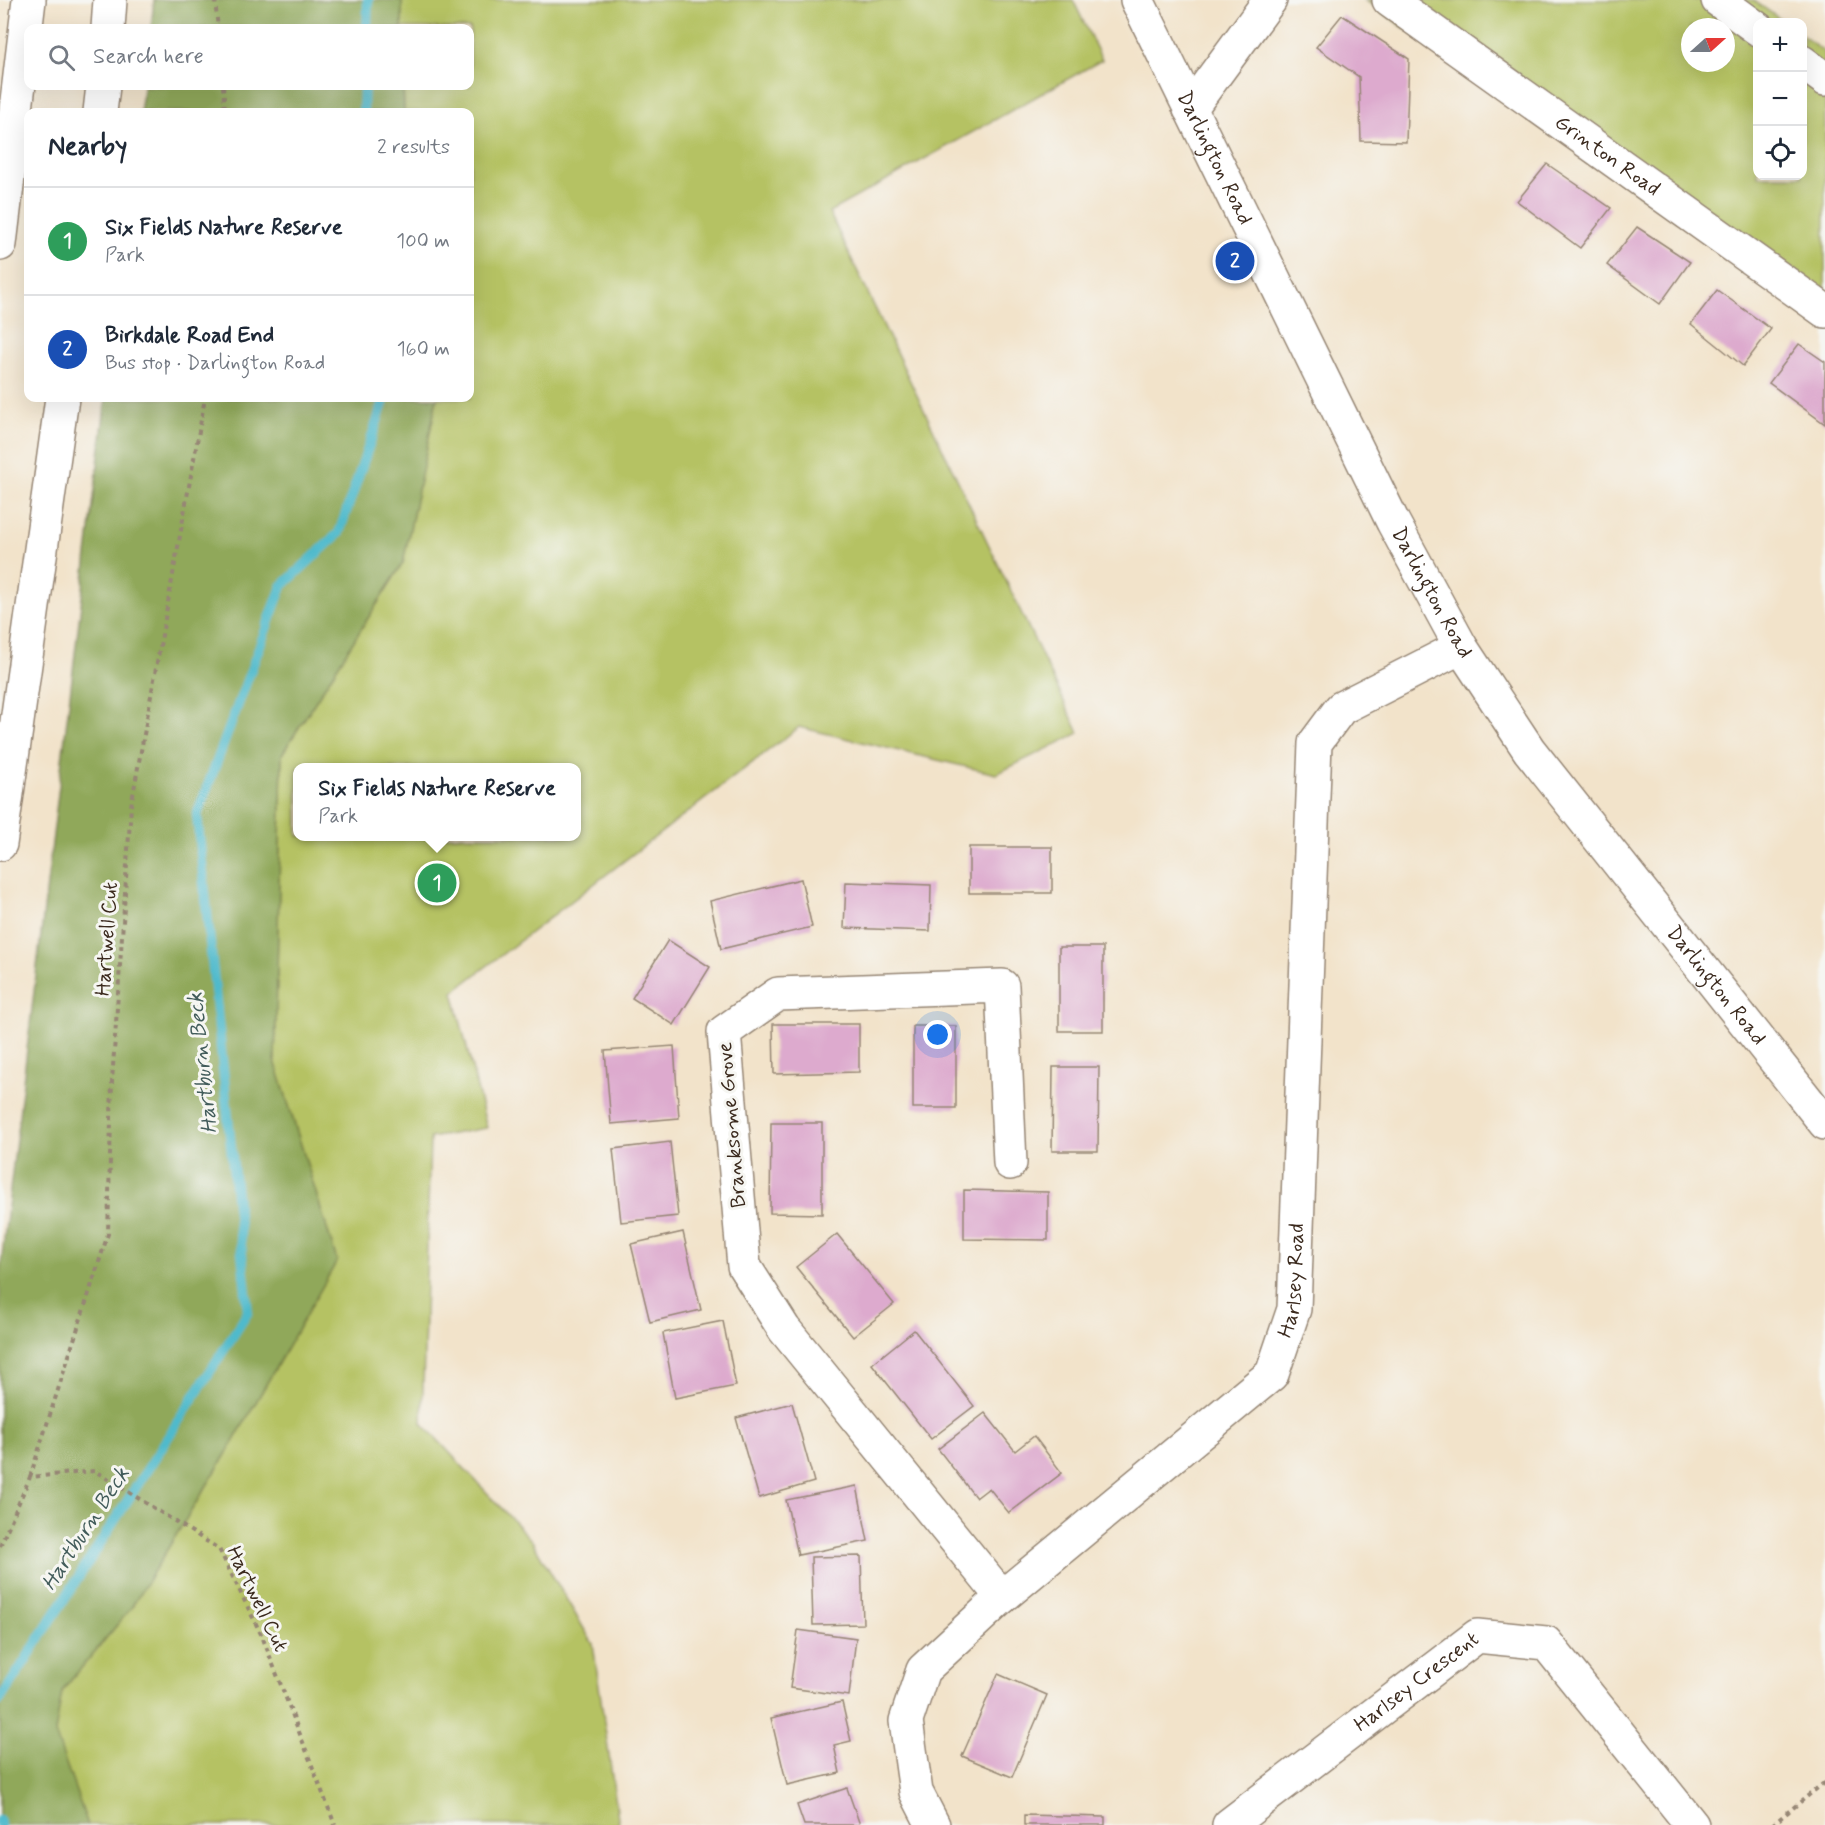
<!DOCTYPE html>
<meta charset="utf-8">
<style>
body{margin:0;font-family:Mynerve,sans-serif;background:#f6f6f7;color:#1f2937}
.controls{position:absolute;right:18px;top:18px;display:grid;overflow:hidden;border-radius:12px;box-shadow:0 6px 24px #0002}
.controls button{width:54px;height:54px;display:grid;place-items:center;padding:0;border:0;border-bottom:2px solid #e0e1e3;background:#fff;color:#1f2937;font:30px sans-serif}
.compass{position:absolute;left:1681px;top:18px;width:54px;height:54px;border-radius:50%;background:#fff;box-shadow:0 6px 24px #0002;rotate:69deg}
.you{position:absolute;left:938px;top:1035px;width:21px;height:21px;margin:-15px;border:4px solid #fff;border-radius:50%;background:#1a73e8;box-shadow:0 0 0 9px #1a73e833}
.badge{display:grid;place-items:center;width:39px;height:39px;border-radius:50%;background:#d1495b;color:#fff;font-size:20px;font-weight:700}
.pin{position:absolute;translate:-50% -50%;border:3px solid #fff;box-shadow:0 2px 6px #0006}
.popup{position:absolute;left:293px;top:763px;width:288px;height:78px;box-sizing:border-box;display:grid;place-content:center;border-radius:12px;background:#fff;filter:drop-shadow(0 2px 4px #0005);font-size:20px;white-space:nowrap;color:#747a83}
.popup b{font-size:22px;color:#1f2937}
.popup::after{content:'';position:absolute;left:50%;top:100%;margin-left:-12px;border:12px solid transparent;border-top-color:#fff}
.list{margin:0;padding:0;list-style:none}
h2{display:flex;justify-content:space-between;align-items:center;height:78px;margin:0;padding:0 24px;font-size:26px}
h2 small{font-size:20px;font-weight:400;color:#747a83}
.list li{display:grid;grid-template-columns:39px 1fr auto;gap:18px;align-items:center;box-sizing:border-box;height:108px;padding:0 24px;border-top:2px solid #e0e1e3}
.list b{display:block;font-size:22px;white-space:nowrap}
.list p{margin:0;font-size:20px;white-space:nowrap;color:#747a83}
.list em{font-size:20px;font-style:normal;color:#747a83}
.icon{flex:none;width:33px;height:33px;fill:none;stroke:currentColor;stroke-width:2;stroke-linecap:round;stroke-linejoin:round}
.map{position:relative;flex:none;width:1825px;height:1825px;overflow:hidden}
.search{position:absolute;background:#fff;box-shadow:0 6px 24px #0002;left:24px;top:24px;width:450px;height:66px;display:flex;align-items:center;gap:15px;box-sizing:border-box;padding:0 21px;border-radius:12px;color:#747a83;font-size:22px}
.panel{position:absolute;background:#fff;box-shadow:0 6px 24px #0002;left:24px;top:108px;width:450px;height:294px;border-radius:12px}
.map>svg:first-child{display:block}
</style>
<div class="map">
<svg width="1825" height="1825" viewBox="0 0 1825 1825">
<rect width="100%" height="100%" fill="#f6f6f2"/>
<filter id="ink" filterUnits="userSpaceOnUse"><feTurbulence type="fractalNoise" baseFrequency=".0167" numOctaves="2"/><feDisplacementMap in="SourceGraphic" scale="12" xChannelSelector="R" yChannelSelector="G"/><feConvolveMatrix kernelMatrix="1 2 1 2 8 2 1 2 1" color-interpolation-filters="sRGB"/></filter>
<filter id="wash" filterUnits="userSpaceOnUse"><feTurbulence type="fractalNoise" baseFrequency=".008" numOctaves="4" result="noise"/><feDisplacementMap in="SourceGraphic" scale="24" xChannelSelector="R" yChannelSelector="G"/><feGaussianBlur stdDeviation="1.35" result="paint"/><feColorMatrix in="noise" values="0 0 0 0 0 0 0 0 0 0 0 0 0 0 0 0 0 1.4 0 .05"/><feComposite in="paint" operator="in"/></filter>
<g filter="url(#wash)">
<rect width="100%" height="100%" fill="#f2e3ca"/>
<g fill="#b5c264" stroke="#787641" stroke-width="1.5" fill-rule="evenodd">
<path d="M402,0H1073L1102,60L829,212L1079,733L996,774L799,727L453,992L487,1128L430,1138L422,1423L532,1541L593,1644L619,1825H88L53,1742L62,1691L131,1608L225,1456L337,1261L275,1061L282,754L403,563L437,398H470V112H404L403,86H470V28H402ZM298,768H576V836H298Z"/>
<path d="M1365,0H1753L1784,22H1758V176H1802L1803,36L1825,53V325ZM1690,27H1726V63H1690Z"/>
</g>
<g fill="#90a85a" stroke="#66693c" stroke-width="1.5">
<path d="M154,0H402V28H151Z"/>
<path d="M144,86H403L404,112H140Z"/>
<path d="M106,398H437L403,563L282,754L275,1061L337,1261L225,1456L131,1608L62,1691L55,1733L88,1825H0V1272Z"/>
</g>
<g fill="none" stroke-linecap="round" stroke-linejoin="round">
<g stroke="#50bacc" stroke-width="10">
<path d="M367,28L368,0"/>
<path d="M363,112L364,86"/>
<path d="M0,1700L248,1312L197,815L282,586L339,533L385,398"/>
<path d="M0,1821V1825"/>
</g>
</g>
<g id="blocks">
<g fill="#ddaace">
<path d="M1342,15L1409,59L1406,142L1361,141L1359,77L1316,47Z"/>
<path d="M1547,164L1611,208L1580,248L1517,201Z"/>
<path d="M1637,227L1690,262L1660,304L1607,265Z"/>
<path d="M1717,290L1771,329L1743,366L1691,324Z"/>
<path d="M1799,344L1825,362V424L1769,383Z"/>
<rect x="969" y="847" width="83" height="46"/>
<path d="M801,879L812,927L721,949L710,901Z"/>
<path d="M846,882L931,885L930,931L844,928Z"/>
<path d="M668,940L710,967L674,1025L632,998Z"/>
<rect x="1059" y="947" width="44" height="84"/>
<path d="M773,1024H859V1072L774,1074Z"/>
<rect x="913" y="1026" width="43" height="82"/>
<path d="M674,1046L679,1118L611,1124L605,1051Z"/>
<path d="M1053,1067H1099L1098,1151H1052Z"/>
<path d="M771,1123H822V1214L770,1213Z"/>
<path d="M670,1142L678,1216L621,1222L613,1149Z"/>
<path d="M964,1190L1048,1192V1240L964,1239Z"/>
<path d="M683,1232L701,1310L650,1322L631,1244Z"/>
<path d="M837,1234L894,1304L853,1337L796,1267Z"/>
<path d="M723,1321L736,1386L675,1398L663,1333Z"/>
<path d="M914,1330L974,1406L931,1439L872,1364Z"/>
<path d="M792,1403L814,1482L759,1498L736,1418Z"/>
<path d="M985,1413L1015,1451L1034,1436L1062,1473L1009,1513L989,1488L976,1498L938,1449Z"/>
<path d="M857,1486L868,1541L798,1555L786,1500Z"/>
<path d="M861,1556L863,1624L813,1625L811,1557Z"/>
<path d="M798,1630L856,1638L849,1696L790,1688Z"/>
<path d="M998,1674L1047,1695L1012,1777L962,1756Z"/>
<path d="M842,1702L851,1741L834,1745L840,1773L787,1785L771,1718Z"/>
<path d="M847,1788L860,1825H804L797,1805Z"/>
<path d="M1024,1815L1105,1817V1825H1024Z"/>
</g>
</g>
</g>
<g filter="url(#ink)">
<use href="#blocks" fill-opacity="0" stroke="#968674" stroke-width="1.5"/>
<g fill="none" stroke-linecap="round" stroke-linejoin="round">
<g stroke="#968674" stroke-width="36">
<g id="minor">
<path id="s1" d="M1389,0L1825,311"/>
<path d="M1718,0L1758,29"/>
<path d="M1802,62L1825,79"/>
<path d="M1190,109L1270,0"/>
<path d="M1002,1597L784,1329L744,1266L724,1032L778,994L1002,986L1010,1163"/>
<path id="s2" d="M933,1825L916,1792L906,1721L923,1670L1002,1597L1272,1374L1294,1309L1315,743L1341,708L1461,647"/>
<path id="s3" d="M1229,1825L1477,1636L1546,1643L1692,1825"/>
</g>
</g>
<g stroke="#968674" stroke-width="36">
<g id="tertiary">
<path id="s4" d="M1137,0L1393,522L1461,647L1529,750L1825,1123"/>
</g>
</g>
<g stroke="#968674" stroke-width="36">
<g id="trunk">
<path d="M108,28L110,0"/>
<path d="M100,112L103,86"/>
<path d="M0,244L29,0"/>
<path d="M0,844L62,398"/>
</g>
</g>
<g stroke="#968674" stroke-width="4" stroke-dasharray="4.5 4.5" stroke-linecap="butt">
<path d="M215,0L218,28"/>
<path d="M223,86L225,112"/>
<path d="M30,1477L108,1234L112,1081L131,806L205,398"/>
<path d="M0,1546L30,1477L95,1471L219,1549L262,1636L335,1825"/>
<path d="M1772,1825L1825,1782"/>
</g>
<use href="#minor" stroke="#fff" stroke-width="33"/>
<use href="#tertiary" stroke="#fff" stroke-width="33"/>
<use href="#trunk" stroke="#fff" stroke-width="33"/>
</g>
</g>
<g text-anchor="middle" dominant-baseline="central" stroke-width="6" stroke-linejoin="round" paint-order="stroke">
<g font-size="21" fill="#3b2a1e" stroke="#f6f6f2">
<text stroke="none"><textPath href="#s1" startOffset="268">Grinton Road</textPath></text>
<text stroke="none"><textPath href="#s4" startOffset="176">Darlington Road</textPath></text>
<text stroke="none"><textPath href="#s4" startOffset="662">Darlington Road</textPath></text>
<text transform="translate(107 939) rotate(-86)">Hartwell Cut</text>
<text stroke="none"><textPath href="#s4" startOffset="1148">Darlington Road</textPath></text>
<text transform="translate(732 1125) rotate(-95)">Branksome Grove</text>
<text stroke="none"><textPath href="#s2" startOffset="717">Harlsey Road</textPath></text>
<text transform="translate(257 1599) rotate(64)">Hartwell Cut</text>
<text stroke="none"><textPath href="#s3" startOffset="236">Harlsey Crescent</textPath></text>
</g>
<g font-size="22" font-style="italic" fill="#425c5b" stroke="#f6f6f2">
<text transform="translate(203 1063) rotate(-96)">Hartburn Beck</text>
<text transform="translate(86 1529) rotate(-57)">Hartburn Beck</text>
</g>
</g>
</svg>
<div class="controls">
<button>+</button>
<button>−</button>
<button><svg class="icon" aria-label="locate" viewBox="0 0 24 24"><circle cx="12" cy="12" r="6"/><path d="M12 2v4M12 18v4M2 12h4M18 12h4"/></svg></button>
</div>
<svg class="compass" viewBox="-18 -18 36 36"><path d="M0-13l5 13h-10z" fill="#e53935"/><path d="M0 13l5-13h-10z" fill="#747a83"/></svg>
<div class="you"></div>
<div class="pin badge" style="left:437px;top:883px;background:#2e9e5b">1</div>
<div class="popup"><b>Six Fields Nature Reserve</b>Park</div>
<div class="pin badge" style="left:1235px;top:261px;background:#1a4fb4">2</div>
<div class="search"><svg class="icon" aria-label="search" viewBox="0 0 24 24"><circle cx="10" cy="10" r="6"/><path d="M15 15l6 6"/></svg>Search here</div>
<section class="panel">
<h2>Nearby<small>2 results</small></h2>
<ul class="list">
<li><span class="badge" style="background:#2e9e5b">1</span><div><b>Six Fields Nature Reserve</b><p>Park</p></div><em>100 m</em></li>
<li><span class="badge" style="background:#1a4fb4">2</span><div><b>Birkdale Road End</b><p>Bus stop · Darlington Road</p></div><em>160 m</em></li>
</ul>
</section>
</div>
